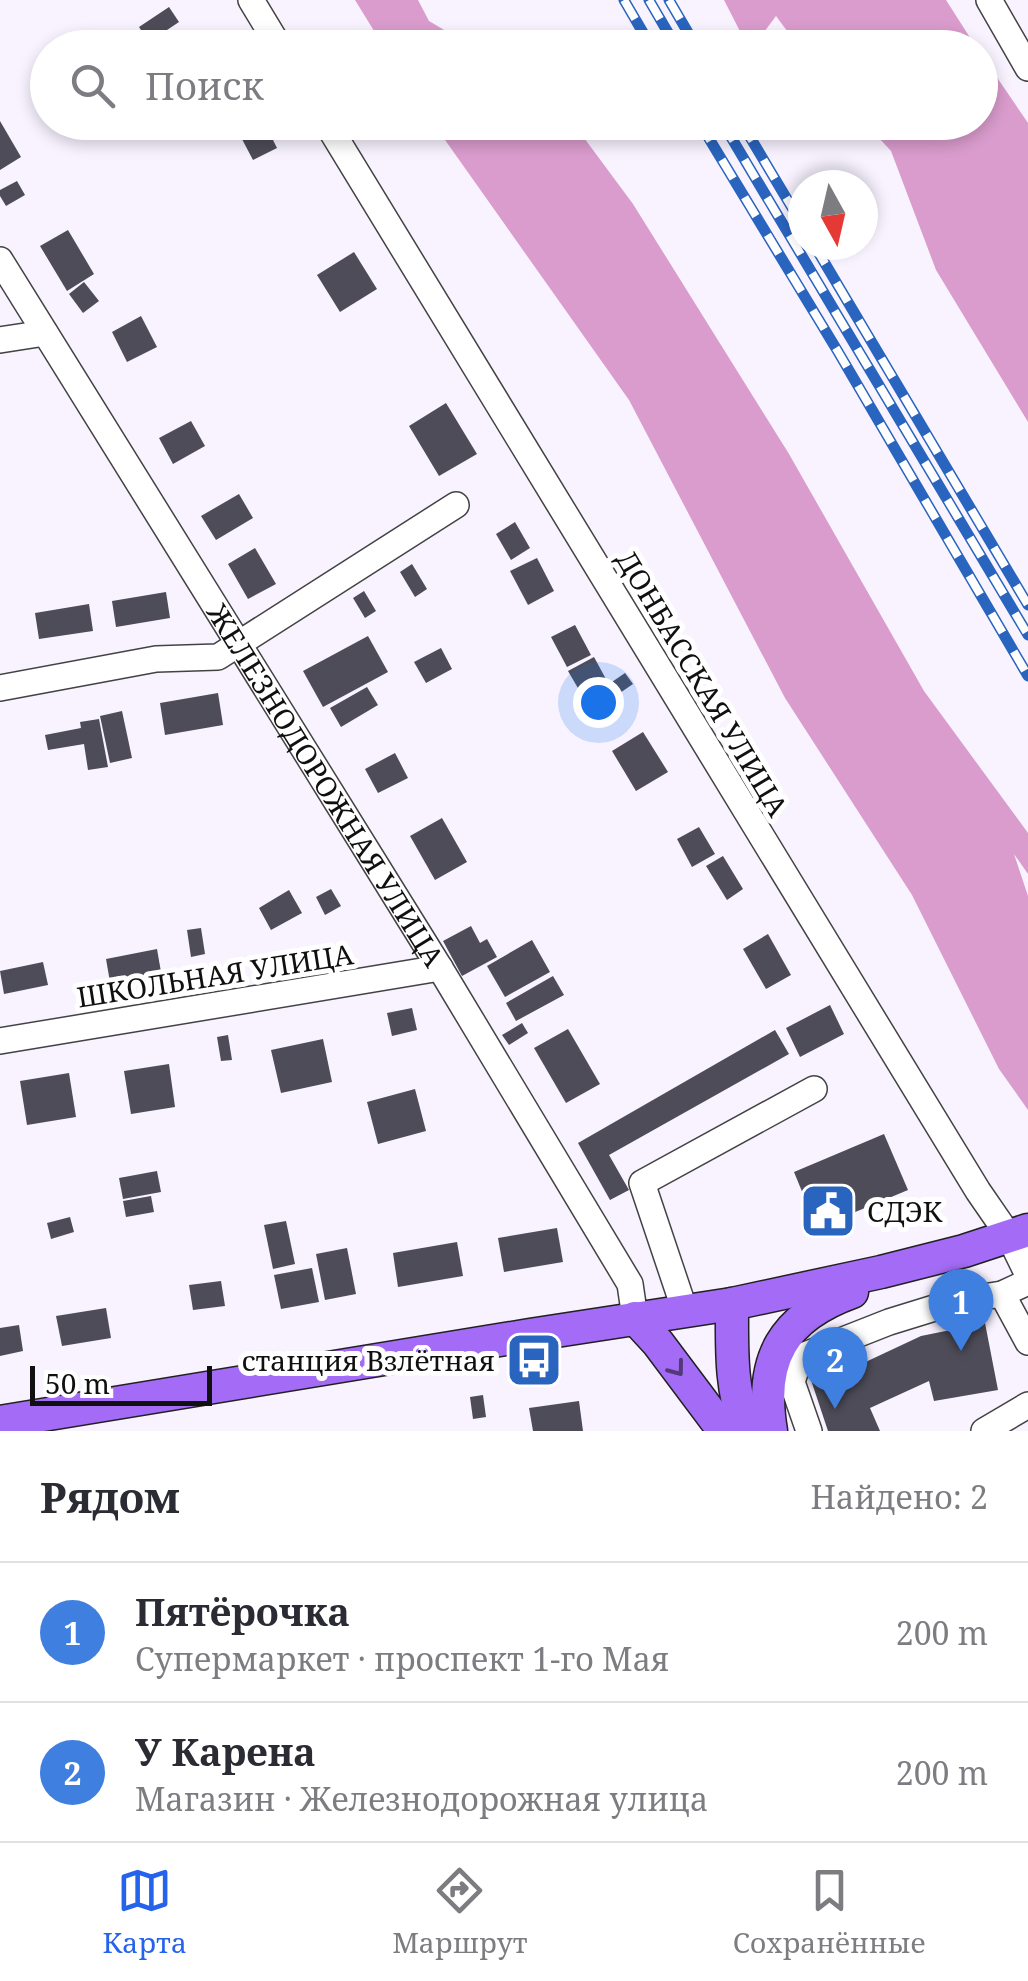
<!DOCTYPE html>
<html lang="ru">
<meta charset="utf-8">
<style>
body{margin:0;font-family:"Noto Serif",serif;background:#f2f2f3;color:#2b2b33}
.compass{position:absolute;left:788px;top:170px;width:90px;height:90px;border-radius:50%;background:#fff;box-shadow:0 5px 15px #0003;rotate:172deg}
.scale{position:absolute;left:30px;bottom:25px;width:182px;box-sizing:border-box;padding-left:10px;border:5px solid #101010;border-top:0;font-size:28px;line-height:35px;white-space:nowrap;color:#101010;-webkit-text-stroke:8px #fff;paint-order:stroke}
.you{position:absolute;left:598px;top:702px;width:35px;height:35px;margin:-25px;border:8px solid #fff;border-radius:50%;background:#1a73e8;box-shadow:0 0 0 15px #1a73e833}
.badge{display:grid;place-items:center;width:65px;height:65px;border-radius:50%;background:#2563eb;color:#fff;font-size:32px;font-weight:700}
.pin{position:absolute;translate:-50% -82px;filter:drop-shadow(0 2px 5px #0008)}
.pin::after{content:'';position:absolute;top:52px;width:35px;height:30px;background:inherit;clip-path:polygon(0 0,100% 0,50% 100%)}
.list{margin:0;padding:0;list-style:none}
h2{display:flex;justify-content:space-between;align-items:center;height:130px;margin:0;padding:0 40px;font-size:42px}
h2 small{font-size:32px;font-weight:400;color:#7c7c81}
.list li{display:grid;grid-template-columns:65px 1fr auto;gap:30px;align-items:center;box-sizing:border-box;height:140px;padding:0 40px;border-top:2px solid #e1e1e2}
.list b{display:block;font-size:38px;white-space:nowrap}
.list p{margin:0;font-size:32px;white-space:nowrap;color:#7c7c81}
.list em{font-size:32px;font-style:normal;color:#7c7c81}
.icon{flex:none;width:55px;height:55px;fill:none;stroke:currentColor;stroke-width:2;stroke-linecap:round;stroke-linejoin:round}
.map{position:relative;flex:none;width:1028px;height:1431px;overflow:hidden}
.search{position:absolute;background:#fff;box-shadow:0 5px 15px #0003;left:30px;right:30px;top:30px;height:110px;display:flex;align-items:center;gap:25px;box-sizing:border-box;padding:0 35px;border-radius:55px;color:#7c7c81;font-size:38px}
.sheet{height:410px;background:#fff}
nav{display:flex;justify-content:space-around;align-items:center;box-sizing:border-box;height:140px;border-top:2px solid #e1e1e2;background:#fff;font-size:28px;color:#7c7c81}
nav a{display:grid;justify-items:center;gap:5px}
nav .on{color:#2563eb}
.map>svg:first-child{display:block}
</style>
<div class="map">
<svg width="1028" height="1431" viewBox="0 0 1028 1431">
<rect width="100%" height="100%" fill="#f8f3ff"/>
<g fill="#da9ccd">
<path d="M355,0H418L429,21L473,47H384Z"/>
<path d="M724,0H946L976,47H799L776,16L753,47H748Z"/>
<path d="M981,54L1028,123V422L936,270L891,151L865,123L980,122Z"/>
<path d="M433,123H573L633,204L789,454L924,691L1028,833V874L1014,854L1028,896V1110L999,1069L912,895L785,698L629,400Z"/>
</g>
<g fill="#4d4c58">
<path d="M169,7L179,22L149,42L139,27Z"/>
<path d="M0,121L21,157L0,170Z"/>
<path d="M233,122H264L277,148L253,160Z"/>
<path d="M17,181L25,195L6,206L0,196V190Z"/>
<path d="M68,230L94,274L67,291L40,246Z"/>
<path d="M354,252L377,289L340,312L317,275Z"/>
<path d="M84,282L99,301L83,313L69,294Z"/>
<path d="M141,316L157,347L127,362L112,332Z"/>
<path d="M446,403L477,454L439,476L409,426Z"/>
<path d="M191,421L205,446L173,464L159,438Z"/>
<path d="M239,494L253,518L216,540L201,516Z"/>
<path d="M515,522L530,548L511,560L496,534Z"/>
<path d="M255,548L276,584L248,599L228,564Z"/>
<path d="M537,558L554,591L528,605L510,571Z"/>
<path d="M412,564L427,589L415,597L400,572Z"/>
<path d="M364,591L376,611L365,618L353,598Z"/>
<path d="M166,592L170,618L116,627L112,601Z"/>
<path d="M89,604L93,631L39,639L35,613Z"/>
<path d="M575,625L591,655L567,667L551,637Z"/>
<path d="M368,636L388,672L323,707L303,671Z"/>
<path d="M441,648L452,669L426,683L414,662Z"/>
<path d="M594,657L607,681L582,695L568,671Z"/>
<path d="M625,673L633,684L617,695L609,684Z"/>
<path d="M367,687L378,705L341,727L330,708Z"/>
<path d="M218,693L223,725L165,735L160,703Z"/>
<path d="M122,711L132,758L110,763L100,716Z"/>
<path d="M99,719L108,767L88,770L84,744L48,750L45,735L81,728L80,722Z"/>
<path d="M643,732L668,772L636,791L612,751Z"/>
<path d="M395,753L408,778L378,793L365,769Z"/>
<path d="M442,818L467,862L435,880L410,836Z"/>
<path d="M699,827L715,854L692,867L677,839Z"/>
<path d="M723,856L743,889L727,900L706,866Z"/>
<path d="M331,889L341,906L325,915L316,897Z"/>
<path d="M289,890L302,913L271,930L259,908Z"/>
<path d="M471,926L480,943L487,939L497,957L462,976L443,941Z"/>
<path d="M201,928L205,954L191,957L187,930Z"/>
<path d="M768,934L791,975L766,989L743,949Z"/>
<path d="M532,940L550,972L505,997L487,966Z"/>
<path d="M157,949L161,972L110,982L106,959Z"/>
<path d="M43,962L48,985L4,994L0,971Z"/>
<path d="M553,976L564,995L516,1021L506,1003Z"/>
<path d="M830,1005L844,1034L800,1057L786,1028Z"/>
<path d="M412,1008L417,1030L392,1036L387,1013Z"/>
<path d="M522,1023L528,1033L509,1045L502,1035Z"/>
<path d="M568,1029L600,1084L566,1103L534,1048Z"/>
<path d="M775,1030L789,1054L609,1155L629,1190L610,1200L578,1143Z"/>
<path d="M228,1035L232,1060L221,1061L217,1037Z"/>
<path d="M323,1039L332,1082L281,1093L271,1050Z"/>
<path d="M169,1064L175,1107L131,1114L124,1071Z"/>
<path d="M69,1073L76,1117L27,1125L20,1081Z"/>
<path d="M415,1089L426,1131L378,1144L367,1102Z"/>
<path d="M884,1134L908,1190L817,1228L794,1172Z"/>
<path d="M157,1171L161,1192L123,1199L119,1178Z"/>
<path d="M151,1196L154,1212L126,1217L123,1201Z"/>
<path d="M70,1217L74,1232L51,1239L47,1223Z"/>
<path d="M286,1221L295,1264L273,1269L264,1225Z"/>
<path d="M557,1228L563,1262L504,1272L498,1238Z"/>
<path d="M457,1242L463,1276L398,1287L393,1253Z"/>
<path d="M347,1248L356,1294L325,1300L316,1254Z"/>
<path d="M312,1268L319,1302L281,1309L274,1275Z"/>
<path d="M221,1281L225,1306L193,1310L189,1285Z"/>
<path d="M106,1308L111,1338L62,1346L56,1316Z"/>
<path d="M985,1323L998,1390L934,1401L929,1381L870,1408L880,1431H828L808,1371L854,1356L857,1366L921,1336Z"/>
<path d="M19,1325L23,1351L0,1356V1328Z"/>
<path d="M483,1395L486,1417L473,1419L470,1397Z"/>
<path d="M579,1401L583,1431H533L529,1408Z"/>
</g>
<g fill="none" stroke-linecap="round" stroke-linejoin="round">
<g stroke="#434343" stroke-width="28">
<g id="minor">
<path d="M251,0L280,48"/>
<path d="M989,0L1028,68"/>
<path d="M326,122L978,1191L1009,1236L1028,1275"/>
<path id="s1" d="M0,260L440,968L630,1284L635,1318"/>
<path d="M0,340L45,333"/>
<path d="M0,688L156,659L218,657L456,505"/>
<path d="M0,1041L440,968"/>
<path d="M1002,1294L1028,1342"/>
<path d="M685,1311L642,1183L814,1089"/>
<path d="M809,1431L792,1382L800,1357L889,1322L957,1301L1002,1294L1028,1282"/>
<path d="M984,1431L1028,1405"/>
</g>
</g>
<g stroke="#212121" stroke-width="35">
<g id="major">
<path d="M732,1304C732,1347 730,1390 747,1431"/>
<path d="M635,1318L658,1343L724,1431"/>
<path d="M0,1422L530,1335L732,1304L881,1272L964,1251L1028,1230"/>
<path d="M771,1431C759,1359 783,1317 852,1292"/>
</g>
</g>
<use href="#minor" stroke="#fff" stroke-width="25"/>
<use href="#major" stroke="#a46cf6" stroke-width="32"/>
<g stroke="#2964be" stroke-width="11">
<g id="rail">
<path d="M624,0L652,48"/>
<path d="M649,0L677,48"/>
<path d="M669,0L697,48"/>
<path d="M699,122L837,350L1028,676"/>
<path d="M722,122L1028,635"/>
<path d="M741,122L803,226"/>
<path d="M814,245L1028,605"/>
</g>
</g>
<use href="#rail" stroke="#fff" stroke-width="8" stroke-dasharray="22" stroke-linecap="butt"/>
</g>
<defs><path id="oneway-chevron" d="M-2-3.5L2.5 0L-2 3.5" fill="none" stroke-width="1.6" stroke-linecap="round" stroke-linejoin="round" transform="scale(2.5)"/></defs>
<use stroke="#533977" href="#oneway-chevron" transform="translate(677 1369) rotate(53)"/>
<defs>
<g id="civic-square" transform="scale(2.875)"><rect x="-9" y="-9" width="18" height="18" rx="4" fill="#2964be" stroke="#fff"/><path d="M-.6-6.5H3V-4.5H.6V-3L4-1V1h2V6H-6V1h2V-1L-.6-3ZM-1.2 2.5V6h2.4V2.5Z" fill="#fff"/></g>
<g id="bus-square" transform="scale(2.875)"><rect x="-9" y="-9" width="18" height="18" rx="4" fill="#2964be" stroke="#fff"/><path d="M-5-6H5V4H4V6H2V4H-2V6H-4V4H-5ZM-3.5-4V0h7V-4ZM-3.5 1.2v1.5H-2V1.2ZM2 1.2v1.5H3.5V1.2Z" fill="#fff"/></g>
</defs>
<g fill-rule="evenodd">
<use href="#civic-square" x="828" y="1211"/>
<use href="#bus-square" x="534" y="1360"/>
</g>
<g text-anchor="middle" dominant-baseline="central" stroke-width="10" stroke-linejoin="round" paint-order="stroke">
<g font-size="28" fill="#101010" stroke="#fff">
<text transform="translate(703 683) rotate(59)">ДОНБАССКАЯ УЛИЦА</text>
<text stroke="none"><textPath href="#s1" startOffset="618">ЖЕЛЕЗНОДОРОЖНАЯ УЛИЦА</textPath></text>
<text transform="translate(215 975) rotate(-9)">ШКОЛЬНАЯ УЛИЦА</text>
</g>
<g font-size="28" fill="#101010" stroke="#fff" text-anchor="start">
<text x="867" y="1211">СДЭК</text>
<text x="495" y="1360" text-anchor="end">станция Взлётная</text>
</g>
</g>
</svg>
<svg class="compass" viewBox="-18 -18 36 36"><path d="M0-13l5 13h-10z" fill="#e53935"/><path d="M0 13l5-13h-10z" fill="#7c7c81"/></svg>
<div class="scale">50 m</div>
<div class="you"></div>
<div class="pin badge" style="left:961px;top:1351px;background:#3f7fe0">1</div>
<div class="pin badge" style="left:835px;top:1409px;background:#3f7fe0">2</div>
<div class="search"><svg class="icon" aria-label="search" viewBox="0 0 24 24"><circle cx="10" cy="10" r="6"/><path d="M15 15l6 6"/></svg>Поиск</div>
</div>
<section class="sheet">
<h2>Рядом<small>Найдено: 2</small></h2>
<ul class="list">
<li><span class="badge" style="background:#3f7fe0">1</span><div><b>Пятёрочка</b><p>Супермаркет · проспект 1-го Мая</p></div><em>200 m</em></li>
<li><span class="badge" style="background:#3f7fe0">2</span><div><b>У Карена</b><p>Магазин · Железнодорожная улица</p></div><em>200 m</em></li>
</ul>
</section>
<nav>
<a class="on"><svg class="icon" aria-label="map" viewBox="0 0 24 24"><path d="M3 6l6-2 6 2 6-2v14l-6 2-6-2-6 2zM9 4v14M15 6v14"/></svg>Карта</a>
<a><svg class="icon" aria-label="directions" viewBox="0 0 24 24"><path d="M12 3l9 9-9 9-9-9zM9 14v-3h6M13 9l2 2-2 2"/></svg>Маршрут</a>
<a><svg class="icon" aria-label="saved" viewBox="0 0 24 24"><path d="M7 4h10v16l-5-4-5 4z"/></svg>Сохранённые</a>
</nav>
